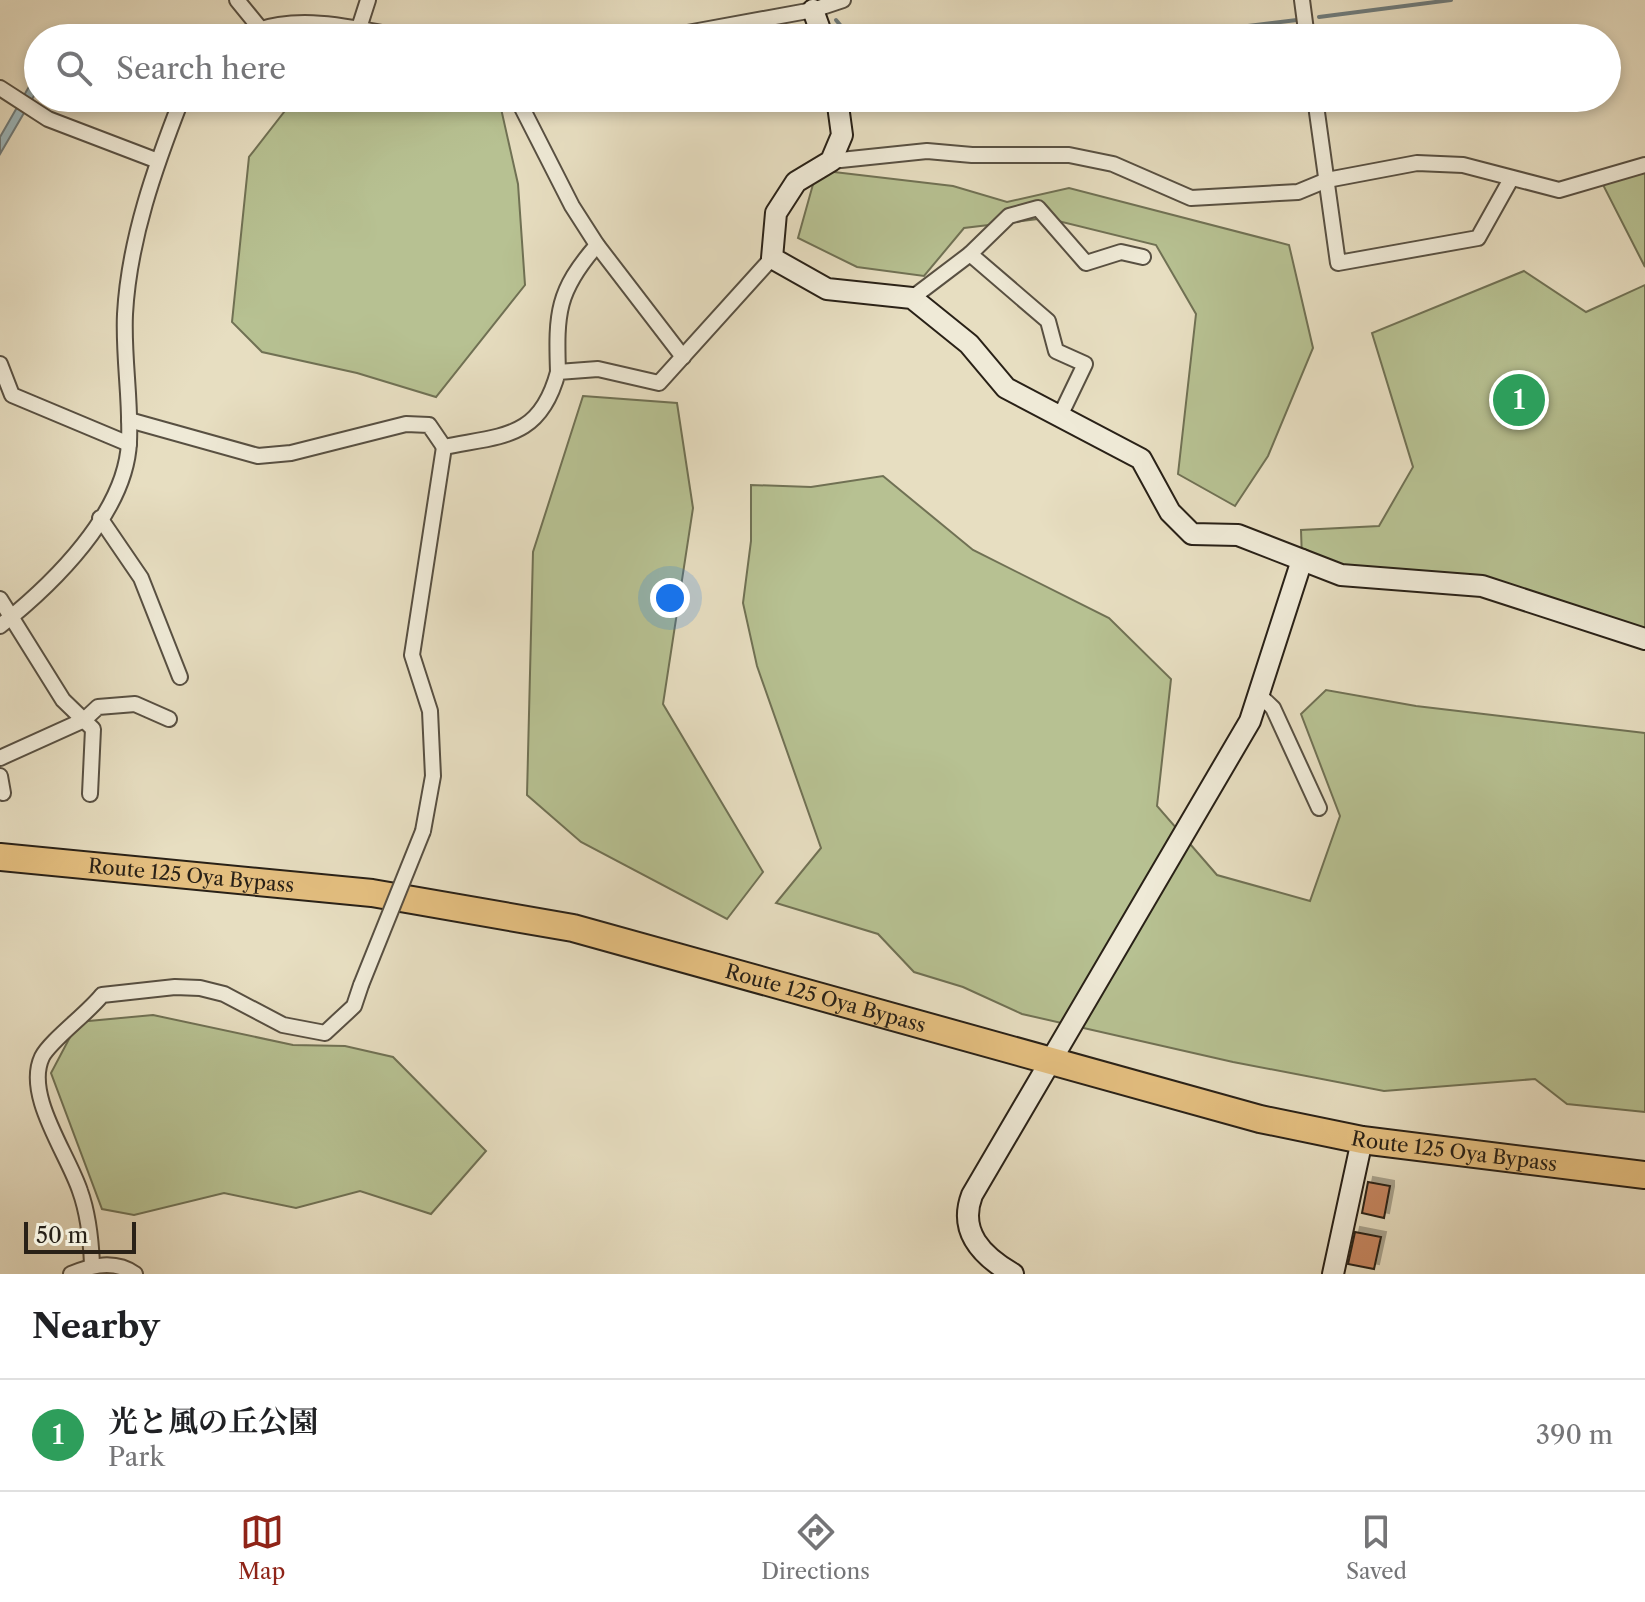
<!DOCTYPE html>
<meta charset="utf-8">
<style>
body{margin:0;font-family:"Libre Caslon Text","Noto Serif JP",serif;background:#f6f6f6;color:#202124}
.scale{position:absolute;left:24px;bottom:20px;width:112px;box-sizing:border-box;padding-left:8px;border:4px solid #292117;border-top:0;font-size:22px;line-height:28px;white-space:nowrap;color:#292117;-webkit-text-stroke:6px #efead7;paint-order:stroke}
.you{position:absolute;left:670px;top:598px;width:28px;height:28px;margin:-20px;border:6px solid #fff;border-radius:50%;background:#1a73e8;box-shadow:0 0 0 12px #1a73e833}
.badge{display:grid;place-items:center;width:52px;height:52px;border-radius:50%;background:#8f2418;color:#fff;font-size:26px;font-weight:700}
.pin{position:absolute;translate:-50% -50%;border:4px solid #fff;box-shadow:0 2px 8px #0006}
.list{margin:0;padding:0;list-style:none}
h2{display:flex;justify-content:space-between;align-items:center;height:104px;margin:0;padding:0 32px;font-size:34px}
h2 small{font-size:26px;font-weight:400;color:#757577}
.list li{display:grid;grid-template-columns:52px 1fr auto;gap:24px;align-items:center;box-sizing:border-box;height:112px;padding:0 32px;border-top:2px solid #e0e0e0}
.list b{display:block;font-size:30px;white-space:nowrap}
.list p{margin:0;font-size:26px;white-space:nowrap;color:#757577}
.list em{font-size:26px;font-style:normal;color:#757577}
.icon{flex:none;width:44px;height:44px;fill:none;stroke:currentColor;stroke-width:2;stroke-linecap:round;stroke-linejoin:round}
.map{position:relative;flex:none;width:1645px;height:1274px;overflow:hidden}
.search{position:absolute;background:#fff;box-shadow:0 4px 12px #0003;left:24px;right:24px;top:24px;height:88px;display:flex;align-items:center;gap:20px;box-sizing:border-box;padding:0 28px;border-radius:44px;color:#757577;font-size:30px}
.sheet{height:216px;background:#fff}
nav{display:flex;justify-content:space-around;align-items:center;box-sizing:border-box;height:112px;border-top:2px solid #e0e0e0;background:#fff;font-size:22px;color:#757577}
nav a{display:grid;justify-items:center;gap:4px}
nav .on{color:#8f2418}
.map>svg:first-child{display:block}
</style>
<div class="map">
<svg width="1645" height="1274" viewBox="0 0 1645 1274">
<defs>
<filter id="shadow"><feDropShadow dx="5" dy="-5" stdDeviation="0" flood-color="#0004"/></filter>
</defs>
<rect width="100%" height="100%" fill="#e7dec1"/>
<filter id="stains"><feTurbulence type="fractalNoise" baseFrequency=".0025" numOctaves="4"/><feColorMatrix values="0 0 0 0 .2 0 0 0 0 .09 0 0 0 0 .02 0 0 0 .5 -.17"/></filter>
<radialGradient id="worn" r=".72"><stop offset=".6" stop-color="#630" stop-opacity="0"/><stop offset="1" stop-color="#630" stop-opacity=".3"/></radialGradient>
<g fill="#b7c192" stroke="#707154" stroke-width="2">
<path d="M295,98H477L500,104L518,184L525,285L436,397L357,373L262,352L232,322L249,157Z"/>
<path d="M1645,165V267L1599,177Z"/>
<path d="M817,170L953,186L1007,202L1069,188L1289,245L1313,348L1268,456L1235,506L1178,474L1196,314L1156,245L1046,218L964,228L924,276L857,267L798,238Z"/>
<path d="M1524,271L1586,312L1645,285V639L1482,586L1302,560L1301,530L1379,526L1413,467L1372,333Z"/>
<path d="M583,396L677,403L693,508L663,704L763,872L727,919L581,842L527,795L533,552Z"/>
<path d="M883,476L973,550L1109,618L1171,679L1157,806L1217,875L1310,901L1340,816L1301,714L1326,690L1416,706L1645,733V1112L1567,1104L1535,1079L1384,1091L1233,1062L1022,1014L963,987L914,972L878,934L776,903L821,848L757,666L743,603L751,541V485L811,487Z"/>
<path d="M153,1015L293,1045L345,1046L393,1057L486,1151L431,1214L360,1191L296,1208L224,1193L134,1215L102,1209L51,1073L78,1022Z"/>
</g>
<path fill="#9db9bf" stroke="#6f7c7c" stroke-width="2" d="M38,71V89L0,154V137Z"/>
<g fill="none" stroke-linecap="round" stroke-linejoin="round">
<g stroke="#6f7c7c" stroke-width="4">
<path d="M1319,17L1451,0"/>
<path d="M836,20L851,38"/>
<path d="M1150,38L1297,20"/>
</g>
</g>
<g fill="#c68661" stroke="#292117" stroke-width="2" filter="url(#shadow)">
<path d="M1368,1182L1390,1186L1384,1218L1362,1213Z"/>
<path d="M1355,1232L1381,1237L1374,1269L1348,1264Z"/>
</g>
<g fill="none" stroke-linecap="round" stroke-linejoin="round">
<g stroke="#585042" stroke-width="18">
<g id="street">
<path d="M237,0L259,27"/>
<path d="M1302,0L1307,38"/>
<path d="M359,28L368,0"/>
<path d="M240,38C289,10 355,28 407,38"/>
<path d="M660,38L813,10L843,0"/>
<path d="M0,88L48,119L158,161"/>
<path d="M517,98L572,206L597,245L683,357"/>
<path d="M1315,98L1338,263L1478,238L1511,179"/>
<path d="M831,161L927,151L972,155H1069L1113,164L1191,198L1298,192L1327,180L1417,163L1463,165L1559,190L1645,165"/>
<path d="M970,254L1009,216L1038,208L1086,263L1121,252L1143,257"/>
<path d="M912,298L970,254L1048,321L1056,351L1085,364L1060,416"/>
<path d="M0,364L12,395L129,444"/>
<path d="M558,372C556,313 557,291 597,245"/>
<path d="M129,420L258,456L291,453L406,424L429,425L444,447"/>
<path d="M100,518L141,578L180,677"/>
<path d="M0,599L63,700L93,729L90,794"/>
<path d="M0,626C53,584 126,513 129,442C131,399 123,357 125,314C129,240 155,167 182,98"/>
<path d="M1258,694L1273,708L1319,808"/>
<path d="M0,758L84,720L98,707L135,704L169,719"/>
<path d="M0,776L3,793"/>
<path d="M423,831L433,776L430,711L412,655L444,447C503,435 540,439 558,372L598,369L659,383L772,258"/>
<path d="M92,1264C91,1241 88,1213 80,1191C68,1154 24,1095 42,1057C50,1041 88,1013 102,995L175,987L200,988L224,994L283,1025L325,1033L354,1006L361,985"/>
<path d="M71,1274C91,1265 116,1260 135,1274"/>
</g>
</g>
<g stroke="#292117" stroke-width="24">
<g id="secondary">
<path d="M813,10L823,38"/>
<path d="M837,98L842,135L831,161L796,182L776,213L772,258L827,289L912,298L969,344L1006,388L1141,459L1170,512L1192,534L1238,535L1341,575L1482,586L1645,639"/>
<path d="M1013,1274C982,1256 958,1232 972,1195L1250,721L1302,560"/>
<path d="M1333,1274L1362,1140"/>
</g>
</g>
<g stroke="#292117" stroke-width="30">
<g id="highway">
<path id="s1" d="M0,857L372,893L573,928L1260,1119L1362,1140L1645,1175"/>
</g>
</g>
<use href="#street" stroke="#efead7" stroke-width="14"/>
<use href="#secondary" stroke="#efead7" stroke-width="20"/>
<use href="#highway" stroke="#e4bf80" stroke-width="26"/>
<g stroke="#585042" stroke-width="18" stroke-linecap="butt">
<path id="street-bridge" d="M361,985L423,831"/>
</g>
<use href="#street-bridge" stroke="#efead7" stroke-width="14"/>
</g>
<g text-anchor="middle" dominant-baseline="central" stroke-width="7" stroke-linejoin="round" paint-order="stroke">
<g font-size="20" fill="#292117" stroke="#efead7">
<text stroke="none"><textPath href="#s1" startOffset="192">Route 125 Oya Bypass</textPath></text>
<text stroke="none"><textPath href="#s1" startOffset="840">Route 125 Oya Bypass</textPath></text>
<text stroke="none"><textPath href="#s1" startOffset="1488">Route 125 Oya Bypass</textPath></text>
</g>
</g>
<rect width="100%" height="100%" filter="url(#stains)"/>
<rect width="100%" height="100%" fill="url(#worn)"/>
</svg>
<div class="scale">50 m</div>
<div class="you"></div>
<div class="pin badge" style="left:1519px;top:400px;background:#2e9e5b">1</div>
<div class="search"><svg class="icon" aria-label="search" viewBox="0 0 24 24"><circle cx="10" cy="10" r="6"/><path d="M15 15l6 6"/></svg>Search here</div>
</div>
<section class="sheet">
<h2>Nearby<small></small></h2>
<ul class="list">
<li><span class="badge" style="background:#2e9e5b">1</span><div><b>光と風の丘公園</b><p>Park</p></div><em>390 m</em></li>
</ul>
</section>
<nav>
<a class="on"><svg class="icon" aria-label="map" viewBox="0 0 24 24"><path d="M3 6l6-2 6 2 6-2v14l-6 2-6-2-6 2zM9 4v14M15 6v14"/></svg>Map</a>
<a><svg class="icon" aria-label="directions" viewBox="0 0 24 24"><path d="M12 3l9 9-9 9-9-9zM9 14v-3h6M13 9l2 2-2 2"/></svg>Directions</a>
<a><svg class="icon" aria-label="saved" viewBox="0 0 24 24"><path d="M7 4h10v16l-5-4-5 4z"/></svg>Saved</a>
</nav>
